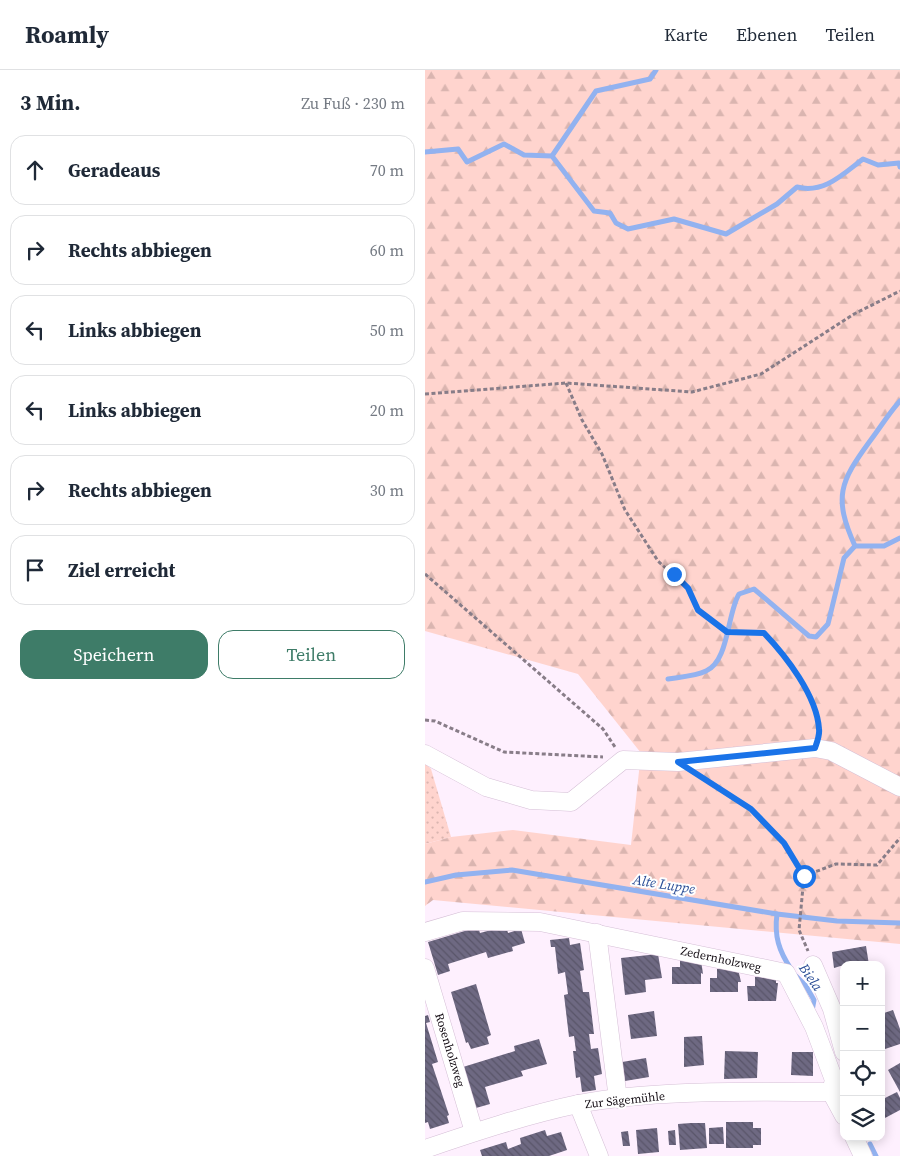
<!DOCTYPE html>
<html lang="de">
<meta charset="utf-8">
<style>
body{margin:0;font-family:"Source Serif 4",serif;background:#f2f2f3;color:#1f2937}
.controls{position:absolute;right:15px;bottom:15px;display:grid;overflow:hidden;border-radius:10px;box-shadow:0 2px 12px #0003}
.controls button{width:45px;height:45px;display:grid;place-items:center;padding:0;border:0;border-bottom:1px solid #e0e1e3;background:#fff;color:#1f2937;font:25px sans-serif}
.stop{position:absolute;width:15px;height:15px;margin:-11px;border:4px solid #1a73e8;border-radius:50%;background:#fff}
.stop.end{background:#1a73e8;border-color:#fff;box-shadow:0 1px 5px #0008}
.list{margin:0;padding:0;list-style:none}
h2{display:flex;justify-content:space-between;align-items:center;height:65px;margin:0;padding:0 20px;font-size:21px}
h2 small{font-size:16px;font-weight:400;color:#747a83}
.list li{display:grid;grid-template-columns:32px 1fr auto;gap:15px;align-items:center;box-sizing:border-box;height:70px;margin:0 10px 10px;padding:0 10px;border:1px solid #e0e1e3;border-radius:15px}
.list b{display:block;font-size:19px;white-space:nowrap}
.list em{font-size:16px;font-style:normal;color:#747a83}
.actions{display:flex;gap:10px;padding:15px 20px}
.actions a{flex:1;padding:11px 0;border:1px solid #3e7c68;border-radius:15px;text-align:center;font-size:18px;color:#3e7c68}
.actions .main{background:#3e7c68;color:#fff}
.icon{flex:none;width:28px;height:28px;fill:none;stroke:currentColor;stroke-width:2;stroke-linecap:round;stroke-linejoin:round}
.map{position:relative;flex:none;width:475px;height:1086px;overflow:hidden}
header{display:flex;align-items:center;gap:30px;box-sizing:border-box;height:70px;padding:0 25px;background:#fff;border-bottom:1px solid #e0e1e3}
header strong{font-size:24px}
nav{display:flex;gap:28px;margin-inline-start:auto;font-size:18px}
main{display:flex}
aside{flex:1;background:#fff}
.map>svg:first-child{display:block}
</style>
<header>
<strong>Roamly</strong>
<nav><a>Karte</a><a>Ebenen</a><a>Teilen</a></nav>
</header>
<main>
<aside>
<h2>3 Min.<small>Zu Fuß · 230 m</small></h2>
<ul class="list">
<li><svg class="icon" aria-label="ahead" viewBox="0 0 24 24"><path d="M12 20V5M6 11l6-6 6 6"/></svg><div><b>Geradeaus</b></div><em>70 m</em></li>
<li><svg class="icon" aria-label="right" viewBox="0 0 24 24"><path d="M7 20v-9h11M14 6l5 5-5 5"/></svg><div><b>Rechts abbiegen</b></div><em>60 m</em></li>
<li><svg class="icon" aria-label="left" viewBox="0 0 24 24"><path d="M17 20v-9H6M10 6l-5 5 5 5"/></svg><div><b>Links abbiegen</b></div><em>50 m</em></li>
<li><svg class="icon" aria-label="left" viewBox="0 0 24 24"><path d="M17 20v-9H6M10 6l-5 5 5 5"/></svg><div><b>Links abbiegen</b></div><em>20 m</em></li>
<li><svg class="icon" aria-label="right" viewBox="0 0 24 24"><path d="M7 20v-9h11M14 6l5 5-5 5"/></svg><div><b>Rechts abbiegen</b></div><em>30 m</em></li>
<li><svg class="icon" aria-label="arrive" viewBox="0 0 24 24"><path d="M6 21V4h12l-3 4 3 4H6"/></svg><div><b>Ziel erreicht</b></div></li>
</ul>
<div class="actions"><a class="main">Speichern</a><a>Teilen</a></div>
</aside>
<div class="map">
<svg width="475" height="1086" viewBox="0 0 475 1086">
<defs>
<pattern id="grass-dots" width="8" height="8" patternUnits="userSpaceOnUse" patternTransform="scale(1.25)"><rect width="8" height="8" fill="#ffd4ce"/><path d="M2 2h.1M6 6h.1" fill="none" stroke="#dab5b0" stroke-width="1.8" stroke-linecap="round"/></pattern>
<pattern id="forest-firs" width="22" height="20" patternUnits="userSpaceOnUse" patternTransform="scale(1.25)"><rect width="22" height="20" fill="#ffd4ce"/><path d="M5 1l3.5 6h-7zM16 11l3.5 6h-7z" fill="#dab5b0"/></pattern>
<pattern id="building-back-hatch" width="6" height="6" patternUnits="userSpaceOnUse" patternTransform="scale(1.25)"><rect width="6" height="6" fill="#6e6982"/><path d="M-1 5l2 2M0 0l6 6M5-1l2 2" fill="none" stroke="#595569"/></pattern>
</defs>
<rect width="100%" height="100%" fill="#fef0fe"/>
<path fill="url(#grass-dots)" d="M0,693L6,699L26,767L0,774Z"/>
<path fill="url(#forest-firs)" d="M0,0H475V874L8,830L0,836V774L26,767L88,760L206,775L216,683L153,604L0,561Z"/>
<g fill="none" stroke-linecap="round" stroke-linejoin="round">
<g stroke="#92b2f0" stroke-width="5">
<path d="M0,82L33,79L42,92L79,74L99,85L127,86L169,141L185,143L191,153L203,159L249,149L301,164L352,134L372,117C399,124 418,104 438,89L453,95L474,93L475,97"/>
<path d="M127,86L171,21L225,9L231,0"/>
<path d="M430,476C408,427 415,412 445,371C455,358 464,343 475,331"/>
<path d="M243,609C255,607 271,606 281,601C304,591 302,544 314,524L329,519L384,566L391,567L403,554L419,488L430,476H459L475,468"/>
<path d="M0,812L31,805L87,800L352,844L412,851L475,853"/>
<path d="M352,844C349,866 354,881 366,899"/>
<path d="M371,906L381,916L389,930L387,941"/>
<path d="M445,1074L451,1086"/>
</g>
</g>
<g fill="url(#building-back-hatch)">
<path d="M81,856L83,863L96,859L100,873L87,877L88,881L63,888L61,882L23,894L25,901L13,905L3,872L53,857L55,863Z"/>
<path d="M144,868L145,875L155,873L159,900L155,901L158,922H164L169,964H164L166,979L173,978L177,1004L169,1006L171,1020L157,1022L155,1007L151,1008L148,981H151L149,966L144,967L139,925L143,924L140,902L133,904L130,877H126L125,870Z"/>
<path d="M441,876L444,895H419L409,898L407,882Z"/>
<path d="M233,884L237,908L220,910L221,922L200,925L196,888Z"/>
<path d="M255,890H276L278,904L276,903V914H247V897H255Z"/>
<path d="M292,899H313L316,912H313V922H285V908H292Z"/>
<path d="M330,907H351V913H353L351,931H323L322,916H330Z"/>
<path d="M51,914L66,965L62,967L64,974L46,979L43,972L41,973L26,922Z"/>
<path d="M468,940L475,959V974L457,980L456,944Z"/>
<path d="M229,941L232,966L206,969L203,945Z"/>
<path d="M3,945L5,952L1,953L13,992L7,994L24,1045L22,1046L24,1053L5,1059L3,1052L0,1053V946Z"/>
<path d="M277,966L279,995L259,997V967Z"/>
<path d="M114,969L122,994L96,1001L98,1006L60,1017L65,1034L51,1038L38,997L90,981L89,976Z"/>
<path d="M300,981L333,982L332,1008L299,1009Z"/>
<path d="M367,982H388V1006L366,1005Z"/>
<path d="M221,988L224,1007L200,1011L197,992Z"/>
<path d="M475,993V1022L463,1000Z"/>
<path d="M472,1022L475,1028V1040L460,1048L456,1041V1030Z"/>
<path d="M301,1052H328V1058H336V1075H328V1078H301Z"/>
<path d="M266,1053H280L282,1078L255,1080L253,1054Z"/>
<path d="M298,1057L299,1074H284V1058Z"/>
<path d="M232,1058L234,1082L213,1084L211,1060Z"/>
<path d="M120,1060L122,1066L136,1062L142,1080L124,1086H57L55,1080L81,1072L83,1079L96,1074L95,1068Z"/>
<path d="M250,1060L251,1075H244L243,1061Z"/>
<path d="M203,1061L205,1076H198L196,1062Z"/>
</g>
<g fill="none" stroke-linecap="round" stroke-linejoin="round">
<g stroke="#d5bfd6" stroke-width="19">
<g id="minor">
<path d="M0,684L61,717L106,730L146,732L198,690L253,692L390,678L406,681L475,717"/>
<path d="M0,862L38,851L115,852L361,903L389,957L409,1010L406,1022H419"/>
<path d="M172,863L193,1029"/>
<path d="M388,895L407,939L419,982"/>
<path d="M0,898L49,1062"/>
<path d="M153,1034L174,1086"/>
<path d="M429,1067L438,1086"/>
<path d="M0,1079C50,1062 101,1045 153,1034C232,1019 326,1022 406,1022L419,1046"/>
</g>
</g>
<g stroke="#887d88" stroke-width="3" stroke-dasharray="4 2.5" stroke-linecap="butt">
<path d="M141,313L157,350L177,384L200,440L233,491L263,519L273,539L302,563H339C358,583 397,634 394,663"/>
<path d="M0,324L141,313L267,322L336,304L429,244L475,221"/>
<path d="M0,504L178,659L190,677"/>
<path d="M0,650L10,651L79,682L178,687"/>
<path d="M275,706L326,739L359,773L379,806L374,860L383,881"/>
<path d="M379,806L411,794L452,795L475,768"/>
</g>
<use href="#minor" stroke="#fff" stroke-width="18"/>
</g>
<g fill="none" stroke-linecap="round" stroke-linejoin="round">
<path stroke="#1a73e8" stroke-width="6" d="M249,504L263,518L273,540L302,562L339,563C361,586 392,626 394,659C395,665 392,672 390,678L253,692L326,739L359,773L379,806"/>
</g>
<g text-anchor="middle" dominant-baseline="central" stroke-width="4" stroke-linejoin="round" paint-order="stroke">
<g font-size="12" fill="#120b12" stroke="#fff">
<text transform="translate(296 889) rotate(12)">Zedernholzweg</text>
<text transform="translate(25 980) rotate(73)">Rosenholzweg</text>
<text transform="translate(200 1030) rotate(-6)">Zur Sägemühle</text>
</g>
<g font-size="14" font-style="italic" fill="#2a4d96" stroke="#fff">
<text transform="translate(239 814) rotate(9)">Alte Luppe</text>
<text transform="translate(386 907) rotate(55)">Biela</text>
</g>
</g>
</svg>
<div class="controls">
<button>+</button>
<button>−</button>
<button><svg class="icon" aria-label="locate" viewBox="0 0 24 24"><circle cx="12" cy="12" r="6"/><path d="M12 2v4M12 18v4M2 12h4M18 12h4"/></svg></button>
<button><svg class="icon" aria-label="layers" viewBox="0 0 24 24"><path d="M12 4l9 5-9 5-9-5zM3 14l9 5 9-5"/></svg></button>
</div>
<div class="stop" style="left:379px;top:806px"></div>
<div class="stop end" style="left:249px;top:504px"></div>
</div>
</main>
